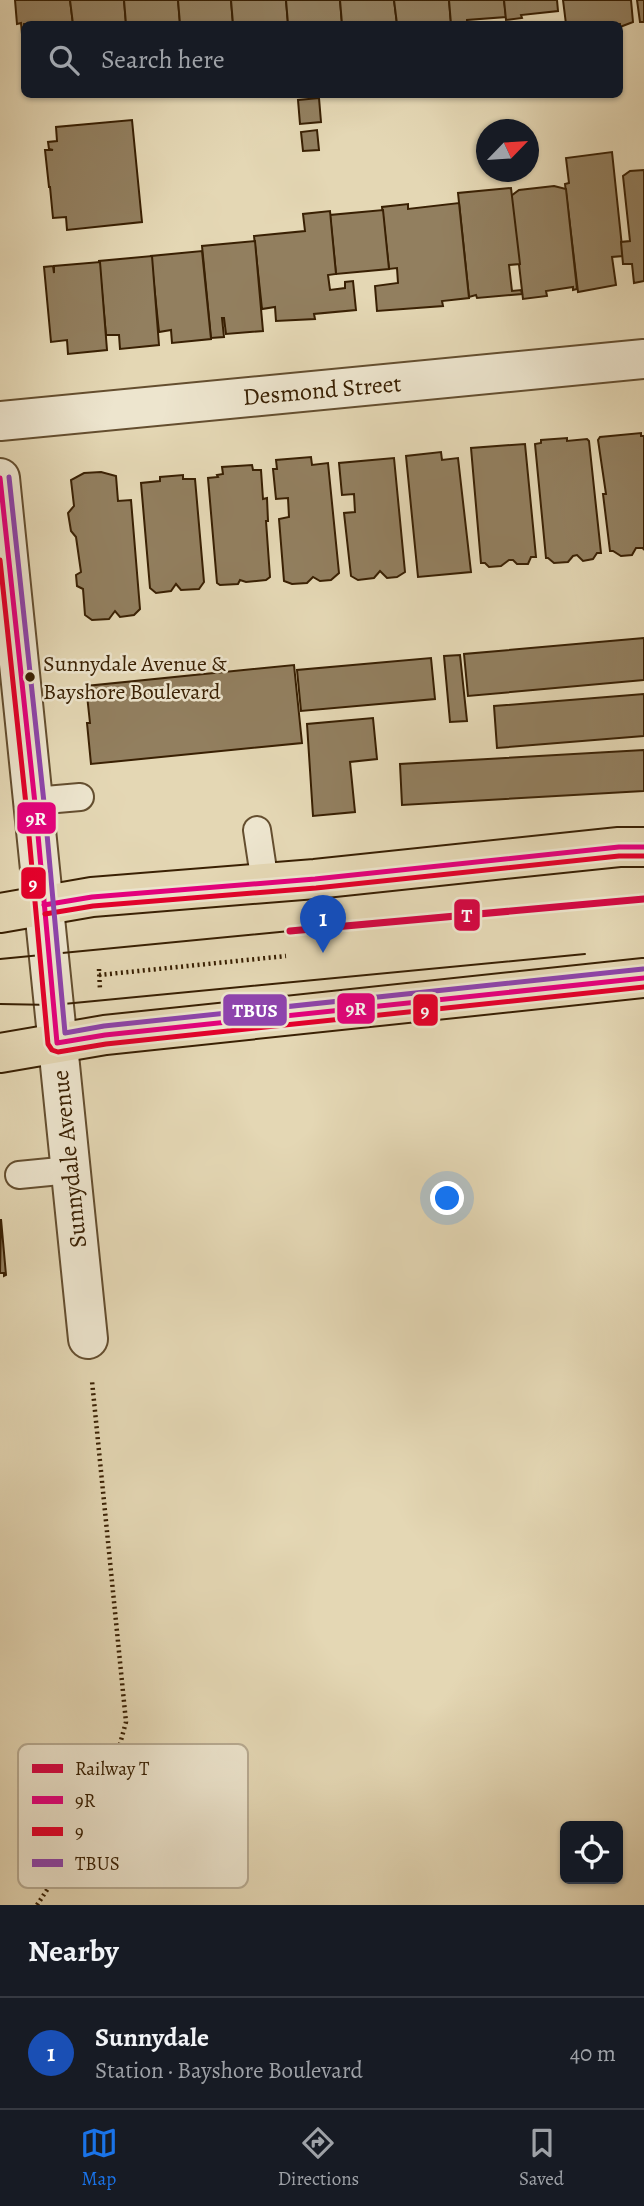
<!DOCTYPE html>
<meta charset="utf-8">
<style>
body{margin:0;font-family:Alegreya,serif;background:#20242c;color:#f1f3f6}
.controls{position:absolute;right:21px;bottom:21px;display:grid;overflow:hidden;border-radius:10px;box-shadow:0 2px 5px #0004}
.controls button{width:63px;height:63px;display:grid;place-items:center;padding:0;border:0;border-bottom:2px solid #363941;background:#171b24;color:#f1f3f6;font:35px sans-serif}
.compass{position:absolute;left:476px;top:119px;width:63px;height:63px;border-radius:50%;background:#171b24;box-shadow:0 2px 5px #0004;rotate:65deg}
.you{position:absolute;left:448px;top:1199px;width:24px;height:24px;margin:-18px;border:5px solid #fff;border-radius:50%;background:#1a73e8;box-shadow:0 0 0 10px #1a73e833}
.badge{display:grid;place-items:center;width:46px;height:46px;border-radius:50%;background:#1a73e8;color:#fff;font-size:23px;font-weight:700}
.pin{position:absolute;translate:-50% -58px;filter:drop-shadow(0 2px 4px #0008)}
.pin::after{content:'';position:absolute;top:37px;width:24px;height:21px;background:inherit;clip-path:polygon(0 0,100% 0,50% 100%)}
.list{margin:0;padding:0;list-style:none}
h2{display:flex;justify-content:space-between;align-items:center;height:91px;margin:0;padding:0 28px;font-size:30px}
h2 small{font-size:23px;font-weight:400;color:#9ea1a6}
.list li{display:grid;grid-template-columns:46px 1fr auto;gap:21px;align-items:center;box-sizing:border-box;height:112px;padding:0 28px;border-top:2px solid #363941}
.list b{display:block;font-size:26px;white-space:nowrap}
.list p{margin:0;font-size:23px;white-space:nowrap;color:#9ea1a6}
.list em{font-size:23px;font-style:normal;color:#9ea1a6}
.icon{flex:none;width:38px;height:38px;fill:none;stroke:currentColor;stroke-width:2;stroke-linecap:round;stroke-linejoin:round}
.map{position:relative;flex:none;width:644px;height:1905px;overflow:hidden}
.search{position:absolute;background:#171b24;box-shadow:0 2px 5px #0004;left:21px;right:21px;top:21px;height:77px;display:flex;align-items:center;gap:18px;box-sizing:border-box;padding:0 24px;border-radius:10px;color:#9ea1a6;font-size:26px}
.sheet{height:203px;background:#171b24}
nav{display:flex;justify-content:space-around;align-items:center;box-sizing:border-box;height:98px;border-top:2px solid #363941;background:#171b24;font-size:19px;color:#9ea1a6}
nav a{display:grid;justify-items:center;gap:4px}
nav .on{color:#1a73e8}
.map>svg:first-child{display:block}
</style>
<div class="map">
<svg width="644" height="1905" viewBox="0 0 644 1905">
<rect width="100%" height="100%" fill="#e4d7b4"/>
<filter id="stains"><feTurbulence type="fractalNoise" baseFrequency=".00286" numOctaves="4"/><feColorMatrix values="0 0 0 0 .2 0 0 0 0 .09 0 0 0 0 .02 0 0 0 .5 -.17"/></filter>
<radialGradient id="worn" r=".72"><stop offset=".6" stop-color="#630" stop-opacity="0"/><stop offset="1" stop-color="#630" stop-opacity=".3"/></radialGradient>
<g fill="#927f5f" stroke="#392003" stroke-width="2">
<path d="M15,0H70L73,24H24V57L21,23L17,24Z"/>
<path d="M70,0H124L126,24H73Z"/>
<path d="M124,0H178L180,24H126Z"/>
<path d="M178,0H231L233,24H180Z"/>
<path d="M231,0H286L288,24H233Z"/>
<path d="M286,0H340L342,24H288Z"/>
<path d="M340,0H394L397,24H342Z"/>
<path d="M394,0H449L451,24H397Z"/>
<path d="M449,0H504L506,17L467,20V24H451Z"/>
<path d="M504,0H557L558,11L521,15L522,18L506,20Z"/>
<path d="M563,0H631L633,22L620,27V24H566Z"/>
<path d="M637,0H644V22H640Z"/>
<path d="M319,98L321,122L300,124L298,100Z"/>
<path d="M132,120L142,222L67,230L66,217L53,218L50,187H49L45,150H53L49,149L48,142L57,141L56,127Z"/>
<path d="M317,130L319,150L303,151L301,132Z"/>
<path d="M612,152L623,256L612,257L616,285L578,292L565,184L569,183L566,158Z"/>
<path d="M644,170V281L634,283L632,264H623L621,242L630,241L623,176L630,171Z"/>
<path d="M554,186L566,189L577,289L573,290V287L546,291L547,296L523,299L511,196L519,190Z"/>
<path d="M511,188L520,264L509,265L512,291L521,290L522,294L477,298L476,295L469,297L458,193Z"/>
<path d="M459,203L469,298L442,301L443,306L377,311L375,286L398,283L397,268L389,269L382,207L408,204V209Z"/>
<path d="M383,210L389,269L336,274L330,215Z"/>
<path d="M330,211L336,274L328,275L330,290L345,288V282L353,281L356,310L314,314L315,319L276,321L275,307L262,309L254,236L305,231L303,214Z"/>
<path d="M255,241L263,331L226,334L224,318H222L224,337L211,338L202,246Z"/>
<path d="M202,251L211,339L172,343L171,330L159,332L151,256Z"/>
<path d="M152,256L159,345L120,349L119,335H106L99,261Z"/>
<path d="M100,262L107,350L68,354L67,340L51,342L44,267L53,266L54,273V266Z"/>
<path d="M641,433V436H644V550L643,548H636L632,555L621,556L613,551H610L603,494H606L598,440L600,437Z"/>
<path d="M567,438V441L587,439L589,441L601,553H597L593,559L583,561L577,555L573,556L568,562L554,563L548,558H546L535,444L541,443V440Z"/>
<path d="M525,444L536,557H531L528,564H517L513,560H509L501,566L489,567L485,563H481L471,448Z"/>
<path d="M441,452L442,460L458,458L471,572L418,577L406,456Z"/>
<path d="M311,457L312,465L328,463L339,573L331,580L320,581L313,577L307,583L292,584L284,581L279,519L289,517L288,498L276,499L273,469H277L276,460Z"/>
<path d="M394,458L405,572L397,577L387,578L380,571L374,578L358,580L351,576L344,513L355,512L354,494L342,495L339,463Z"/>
<path d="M252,465L253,470H261L263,499L267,498L268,521H266L270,577L266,580L246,582L240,580L238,584L220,585L217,583L208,478L218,477L217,475L223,474L222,467Z"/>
<path d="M101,472L116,476L118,501L131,500L140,609L134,615L120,617L115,611L109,619L92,620L85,615L83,589L77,586L76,575L81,572L76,537L71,531L68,513L74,506L71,480L84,473Z"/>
<path d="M183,475V479H195L204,582L199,589L181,590L176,584L171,591L156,593L150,588L141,483L160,481V477Z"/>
<path d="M644,638V680L468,696L464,654Z"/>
<path d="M460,655L467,721L450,722L444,656Z"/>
<path d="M431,658L435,699L301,711L297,670Z"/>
<path d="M294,665L302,743L91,764L87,723H90L86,686Z"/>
<path d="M644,694V736L497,748L494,706Z"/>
<path d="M373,718L377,759L350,762L355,812L313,816L307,724Z"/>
<path d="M644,750V791L402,805L400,764Z"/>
<path d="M1,1219L6,1275L4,1276V1273H0Z"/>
</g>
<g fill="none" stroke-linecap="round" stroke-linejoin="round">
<g stroke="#644e2f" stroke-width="30">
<g id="service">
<path d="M34,801L80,797"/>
<path d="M257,830L265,883"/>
<path d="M19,1175L70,1170"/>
</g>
</g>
<g stroke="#644e2f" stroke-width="42">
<g id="minor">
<path d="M0,421L644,359"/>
<path d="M0,478C31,765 57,1052 88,1339"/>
</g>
</g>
<g stroke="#392003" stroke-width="42">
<g id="primary">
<path d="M0,913L92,897L315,879L619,847H644"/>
<path d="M0,1053L105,1035L644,978"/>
</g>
</g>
<g stroke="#392003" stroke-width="4.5" stroke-dasharray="2 3.5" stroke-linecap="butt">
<path d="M99,969L100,990"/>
<path d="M99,975L286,956"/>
<path d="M37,1905L70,1855L109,1784L126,1722L92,1381"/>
</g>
<use href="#service" stroke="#ede5ce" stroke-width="26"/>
<use href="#minor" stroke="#ede5ce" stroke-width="38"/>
<use href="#primary" stroke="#e4d7b4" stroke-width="38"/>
<g stroke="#392003" stroke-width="2">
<path d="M0,959L290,931"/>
<path d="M0,1004L53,1005L585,954"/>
</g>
<g stroke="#ede5ce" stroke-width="10">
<g id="bus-1">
<path d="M0,478L36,813L57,1043L105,1035L644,978"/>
<path d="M44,905L92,897L315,879L619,847H644"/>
</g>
</g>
<g stroke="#ede5ce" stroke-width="10">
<g id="bus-2">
<path d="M0,560L27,814L48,1044L52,1050L58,1052L106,1044L644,987"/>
<path d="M45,914L93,906L316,888L619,856H644"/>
</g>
</g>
<g stroke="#ede5ce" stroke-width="10">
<path id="bus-3" d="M9,477L45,812L65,1033L104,1026L643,969"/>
</g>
<use href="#bus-1" stroke="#e5007d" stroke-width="5"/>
<use href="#bus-2" stroke="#e4002b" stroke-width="5"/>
<use href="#bus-3" stroke="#8e44ad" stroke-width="5"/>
<g stroke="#ede5ce" stroke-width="12">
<path id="rail-1" d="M290,931L644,899"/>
</g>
<use href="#rail-1" stroke="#d40843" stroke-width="7"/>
</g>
<circle fill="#392003" stroke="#ede5ce" stroke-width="2.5" cx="30" cy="677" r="6"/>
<g text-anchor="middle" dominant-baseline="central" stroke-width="5" stroke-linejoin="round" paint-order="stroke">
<g font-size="22" fill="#392003" stroke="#ede5ce" text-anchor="start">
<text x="43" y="664">Sunnydale Avenue &amp;<tspan x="43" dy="28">Bayshore Boulevard</tspan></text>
</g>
<g font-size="24" fill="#392003" stroke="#ede5ce">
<text transform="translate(322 390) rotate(-5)">Desmond Street</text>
<text transform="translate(69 1159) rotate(-96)">Sunnydale Avenue</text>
</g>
</g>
<rect x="18" y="1744" width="230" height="144" rx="10" fill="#ede5ce" stroke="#b7aa91" stroke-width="2"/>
<rect x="32" y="1764" width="31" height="9" fill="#d40843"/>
<rect x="32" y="1796" width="31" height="8" fill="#e5007d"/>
<rect x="32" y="1827" width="31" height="9" fill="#e4002b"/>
<rect x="32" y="1859" width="31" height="8" fill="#8e44ad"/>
<g font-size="19" fill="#392003">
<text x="75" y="1775">Railway T</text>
<text x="75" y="1807">9R</text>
<text x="75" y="1838">9</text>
<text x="75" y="1870">TBUS</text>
</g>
<g stroke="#ede5ce" stroke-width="2.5">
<rect x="16" y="801" width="41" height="34" rx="7" fill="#e5007d"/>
<rect x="20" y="866" width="27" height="34" rx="7" fill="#e4002b"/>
<rect x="453" y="898" width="28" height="34" rx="7" fill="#d40843"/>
<rect x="336" y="992" width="40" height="33" rx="7" fill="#e5007d"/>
<rect x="222" y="993" width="66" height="34" rx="7" fill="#8e44ad"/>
<rect x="412" y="993" width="27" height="34" rx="7" fill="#e4002b"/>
</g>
<g font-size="19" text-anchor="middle" font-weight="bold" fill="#fff">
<text x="36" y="825">9R</text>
<text x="33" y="890">9</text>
<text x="467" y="922">T</text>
<text x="356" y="1015">9R</text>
<text x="255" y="1017">TBUS</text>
<text x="425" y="1017">9</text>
</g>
<rect width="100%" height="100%" filter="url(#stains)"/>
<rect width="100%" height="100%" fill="url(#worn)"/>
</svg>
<div class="controls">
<button><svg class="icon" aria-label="locate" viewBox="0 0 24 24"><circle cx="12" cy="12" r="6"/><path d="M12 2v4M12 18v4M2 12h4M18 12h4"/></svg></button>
</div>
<svg class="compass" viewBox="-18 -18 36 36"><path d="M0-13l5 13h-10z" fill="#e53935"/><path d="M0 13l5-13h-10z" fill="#9ea1a6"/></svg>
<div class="you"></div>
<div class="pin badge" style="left:323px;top:953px;background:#1a4fb4">1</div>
<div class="search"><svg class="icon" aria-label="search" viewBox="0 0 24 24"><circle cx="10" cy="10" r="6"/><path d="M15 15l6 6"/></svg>Search here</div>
</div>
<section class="sheet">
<h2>Nearby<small></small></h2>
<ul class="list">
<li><span class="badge" style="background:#1a4fb4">1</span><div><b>Sunnydale</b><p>Station · Bayshore Boulevard</p></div><em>40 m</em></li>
</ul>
</section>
<nav>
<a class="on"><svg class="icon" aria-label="map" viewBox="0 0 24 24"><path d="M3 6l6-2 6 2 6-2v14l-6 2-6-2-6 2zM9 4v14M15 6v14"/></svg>Map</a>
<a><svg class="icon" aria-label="directions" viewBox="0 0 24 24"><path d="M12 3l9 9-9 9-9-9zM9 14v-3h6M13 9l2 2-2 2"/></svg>Directions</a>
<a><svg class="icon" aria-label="saved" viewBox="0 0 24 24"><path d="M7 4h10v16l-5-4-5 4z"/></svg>Saved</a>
</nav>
